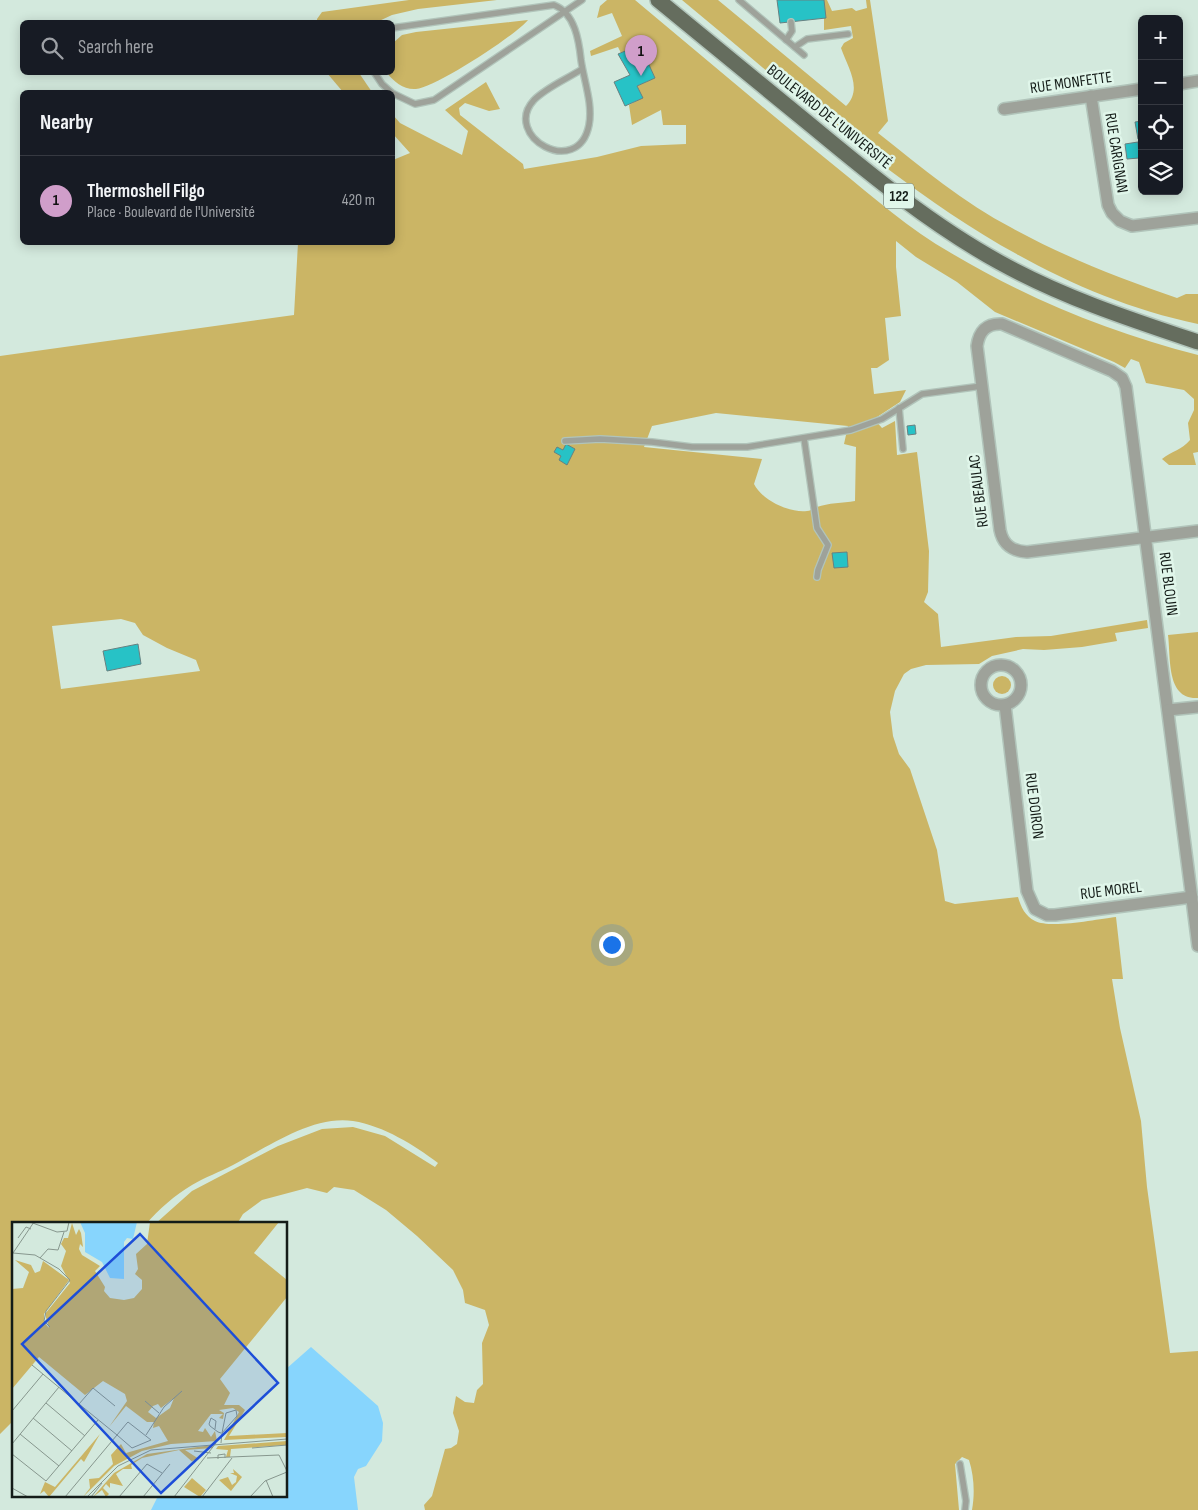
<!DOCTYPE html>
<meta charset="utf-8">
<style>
body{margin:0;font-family:"Sofia Sans Condensed",sans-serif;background:#242831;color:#f1f3f6}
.controls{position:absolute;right:15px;top:15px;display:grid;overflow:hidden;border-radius:8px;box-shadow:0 2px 12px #0003}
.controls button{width:45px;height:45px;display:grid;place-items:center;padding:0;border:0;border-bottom:1px solid #363941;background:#171b24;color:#f1f3f6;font:25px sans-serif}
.you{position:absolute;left:611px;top:944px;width:18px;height:18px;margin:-12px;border:4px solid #fff;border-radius:50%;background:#1a73e8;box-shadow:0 0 0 8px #1a73e833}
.badge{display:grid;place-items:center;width:32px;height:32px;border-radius:50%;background:#d09eca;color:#111;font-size:16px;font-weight:700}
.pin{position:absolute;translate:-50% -41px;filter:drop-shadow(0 1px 2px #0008)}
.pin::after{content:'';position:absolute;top:26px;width:18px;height:15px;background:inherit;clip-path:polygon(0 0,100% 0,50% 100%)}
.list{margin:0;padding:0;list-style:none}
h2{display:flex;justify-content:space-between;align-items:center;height:65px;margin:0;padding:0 20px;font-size:21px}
h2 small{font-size:16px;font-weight:400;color:#9ea1a6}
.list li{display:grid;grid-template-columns:32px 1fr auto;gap:15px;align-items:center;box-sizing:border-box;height:90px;padding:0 20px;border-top:1px solid #363941}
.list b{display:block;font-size:19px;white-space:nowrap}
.list p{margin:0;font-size:16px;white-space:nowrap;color:#9ea1a6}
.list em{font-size:16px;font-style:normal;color:#9ea1a6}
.icon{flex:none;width:28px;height:28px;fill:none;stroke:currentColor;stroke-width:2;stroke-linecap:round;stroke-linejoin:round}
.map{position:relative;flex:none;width:1198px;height:1510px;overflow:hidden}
.search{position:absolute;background:#171b24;box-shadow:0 2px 12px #0003;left:20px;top:20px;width:375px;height:55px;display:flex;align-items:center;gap:12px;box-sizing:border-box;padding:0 18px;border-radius:8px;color:#9ea1a6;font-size:19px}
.panel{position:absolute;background:#171b24;box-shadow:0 2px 12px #0003;left:20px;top:90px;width:375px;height:155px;border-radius:8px}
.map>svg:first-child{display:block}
</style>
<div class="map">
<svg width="1198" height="1510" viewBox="0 0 1198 1510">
<rect width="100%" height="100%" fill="#d3e9dd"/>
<g fill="#cbb565" fill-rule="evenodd">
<path d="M409,0H497L418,9L392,15L377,22H317V19L322,12Z"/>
<path d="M607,0H635C702,56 768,112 836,167C873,197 909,229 951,253C1028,299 1111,333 1198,355V452L1193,453L1196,465H1169L1162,459C1172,451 1182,450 1190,440L1188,423L1194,410V399L1184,390L1146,383L1139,362L1131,359L1125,368L1114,362L995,312L957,282L916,257L896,241V267L901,316L885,318L889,360L877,368H871L874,394L906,390L900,402L874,419L882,428L895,421L897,455L917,452L929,551L928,592L924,602L938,614L941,647L1016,637L1051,636L1147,620L1148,628L1115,633L1117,641L1082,647L1044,650L1023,649L992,656L979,664L926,665L911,669L904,674L895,691L890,712L893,736L899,754L910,769L937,850L945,901L955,904L1018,897C1021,907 1025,916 1035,921C1051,929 1098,919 1116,917L1123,979H1112L1120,1028L1141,1121L1147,1187L1170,1353L1198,1351V1510H972C975,1493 974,1476 969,1460L962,1457L955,1464L959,1510H425L424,1505L432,1496L445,1449L451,1448L457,1444L459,1431L453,1413L456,1396L465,1402L474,1403L477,1390L483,1384L482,1343L489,1325L485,1310L465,1303L463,1290L453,1270L417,1236L386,1210L354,1190L334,1187L327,1193L307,1188L262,1200L243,1214L237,1224H155L192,1191L278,1146L322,1129L353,1127L385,1136L435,1167L438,1163C414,1145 384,1126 353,1121C312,1115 268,1147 233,1165C220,1172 205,1177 192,1185C175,1195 159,1209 146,1224H14V1427L11,1423L0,1434V356L294,315L298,243L392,242L393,160L410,153L393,134V115L400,123L462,155L468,131L445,110L486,82L500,109L489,111L465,103L459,108L460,115L523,164L524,169L597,157L641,146L686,144V125H663L661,110L632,125L629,105L642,98L637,86L655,78L640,45L621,53L618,47L591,56L590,51L622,36L612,13L597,18L600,6ZM716,413L848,426L844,444L856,447L855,501C843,503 828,503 817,507C813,508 811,511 807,511C788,513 762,500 754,484L762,459L644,447L652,426ZM121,619L135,623L143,635L167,648L196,660L200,671L61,689L52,626Z"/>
<path d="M682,0H718L846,106C863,89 848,68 841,48L844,43L853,38L851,26L824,30V0H827L832,11L852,8L856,11L867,8L866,0H870L888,121L878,133C921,167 964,203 1012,228C1065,257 1121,279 1177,298L1186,294H1198V324C994,281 838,128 682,0Z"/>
<path d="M528,20C516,35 435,88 416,89C404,90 394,82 387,73L392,72L393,43L402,35L416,32Z"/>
<path d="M327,73H359L372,92H343Z"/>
<path d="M1198,632V698C1166,700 1171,658 1168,635Z"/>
<circle cx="1002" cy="685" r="9"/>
</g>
<path fill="#87d5fd" d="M311,1347L378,1406L383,1423L382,1441L366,1466L358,1469L354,1477L358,1510H151L158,1496H286V1369Z"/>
<g fill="#27c2c6" stroke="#688181">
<path d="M777,0H824L826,18L780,23Z"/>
<path d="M640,45L655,78L637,86L643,98L625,106L614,82L630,75L618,54Z"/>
<path d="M1142,121V139H1138L1135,122Z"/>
<path d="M1138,142L1139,158L1127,159L1125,144Z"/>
<path d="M915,425L916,434L908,435L907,426Z"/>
<path d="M566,444L575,449L567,465L559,460L561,456L554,452L557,447L563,450Z"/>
<path d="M847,552L848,567L834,568L832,553Z"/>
<path d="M138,644L141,664L107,671L103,651Z"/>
</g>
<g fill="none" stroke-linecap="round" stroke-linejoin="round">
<g stroke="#b1c4ba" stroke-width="8">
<g id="service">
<path d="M739,0L804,55"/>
<path d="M392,28L554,5C575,13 579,41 581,60C584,81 593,104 589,125C578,180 501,136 534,100C547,87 567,79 582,69"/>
<path d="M786,40L792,31L791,22"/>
<path d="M795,47L807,39L848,34"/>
<path d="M374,72L382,84L391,92"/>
<path d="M392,93L415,104L434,100L582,0"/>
<path d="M899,408L903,449"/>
<path d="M804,438L817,528L828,545L818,570L817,577"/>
<path d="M565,441L600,439L652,442L692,447H747L851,430L882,419L922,394L982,386"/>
<path d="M960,1464L966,1501L965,1510"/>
</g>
</g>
<g stroke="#b1c4ba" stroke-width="14">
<g id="minor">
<path d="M1179,84L1198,81"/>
<path d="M1091,96L1108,205L1112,213L1120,221L1132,226L1198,218"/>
<path d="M1004,109L1142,89"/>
<path d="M1198,531L1027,552C1012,551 1003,545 1000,530L977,346C979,332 986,323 1002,324L1112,371L1122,378L1126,387L1198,946"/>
<circle cx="1001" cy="685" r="20"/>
<path d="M1005,705L1027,891L1035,909L1047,915H1055L1192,897"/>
<path d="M1168,710L1198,707"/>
</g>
</g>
<g stroke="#b1c4ba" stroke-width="18">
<path id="primary" d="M658,0C710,42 761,85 813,127C872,176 932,225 999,262C1062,297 1129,319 1198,342"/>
</g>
<use href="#service" stroke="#9ea29a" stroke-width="5.5"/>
<use href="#minor" stroke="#9ea29a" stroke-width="11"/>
<use href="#primary" stroke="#656d5e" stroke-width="15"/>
</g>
<g text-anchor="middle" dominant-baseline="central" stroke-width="5" stroke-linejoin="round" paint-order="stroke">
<rect fill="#e0f6ea" stroke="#515d57" stroke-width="1" x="884" y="183.5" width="30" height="25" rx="4"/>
<g font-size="15" font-weight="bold" fill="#141c18">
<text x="899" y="196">122</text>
</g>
<g font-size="16" fill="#141c18" stroke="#e0f6ea">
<text transform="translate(1071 83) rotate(-8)">RUE MONFETTE</text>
<text transform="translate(829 117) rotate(39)">BOULEVARD DE L'UNIVERSITÉ</text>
<text transform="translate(1116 153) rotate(81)">RUE CARIGNAN</text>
<text transform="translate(979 491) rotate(-97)">RUE BEAULAC</text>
<text transform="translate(1168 584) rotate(83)">RUE BLOUIN</text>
<text transform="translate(1034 806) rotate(83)">RUE DOIRON</text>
<text transform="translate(1111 891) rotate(-7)">RUE MOREL</text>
</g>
</g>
<g transform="translate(12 1222)">
<rect width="275" height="275" fill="#d3e9dd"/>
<path d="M138,0H267L242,31L275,58V75L208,157L218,171L212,183H227L233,188L217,214L275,211V215L212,218L227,190L221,186L207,188L212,191L211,197L207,196L211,192H199L186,209L191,210L193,206L199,215L203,209L205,219L159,222L130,229L102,244L71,275L78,266L77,257L87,256L101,242L99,233L109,222L114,231L156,219L147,204L141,206L142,200H135L114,184L97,205L115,179L113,172L91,159L73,173L27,135L0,167V67L11,66L17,50L3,38L19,43L23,51L28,49L31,39L57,58L32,92V100L37,106L33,92L58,61L49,44L54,29L49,22L52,16H56L60,1L64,13L67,7L69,11L71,25L68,22L67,27L70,33L88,44L83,49L93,65L92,69L98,76L112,78L122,76L130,67V58L123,52L126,47L124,32L135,22ZM162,176L158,186L144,196L136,190L141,184L146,182L149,186ZM88,212L72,240L69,237L37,275L32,269L28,272L33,260L43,265ZM275,219V223L219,227L218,235H214L216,228L204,227L206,224ZM200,223L201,226L173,228L187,237L180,239L185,244L167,228L130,236L119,243L120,247H111L104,252L111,264L98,261V266L94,262L91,266L97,272L94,275L90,268L81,275L102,251L135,232ZM221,247L230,255L219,269L207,258L216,255L220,263L224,260L225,254L218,251H222ZM180,256L194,268L188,275L172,265Z" fill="#cbb565" fill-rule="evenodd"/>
<path d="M68,0H125L121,17L115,16L112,20V57L98,56L90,40L73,30V11Z" fill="#87d5fd"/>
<path fill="none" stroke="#87978e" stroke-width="1" d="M18,0L45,10L55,9L57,0M6,16L14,5L19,7M1,31L23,33L47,47L58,58L34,89L32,99L38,105M1,31L22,0M28,36L36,27L46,28L52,10M20,143L67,182L105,213L120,226L139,218L116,200L115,201L105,213L53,275M133,179L147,191M34,181L73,214M67,182L81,166L103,184M0,189L31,152M21,196L60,229M203,207L204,199L199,196L197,202L198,204L206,210L209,211M8,212L47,244M134,213L152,185L170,169M209,221L210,211L214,191L224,188L225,194L210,211M0,222L47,165M240,226L275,223M182,229L199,231M0,232L34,259L86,198M195,236L267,233L275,249M206,237V233L213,232V236M254,258L261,275M0,266L16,275M75,275L106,244L139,228L275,217M79,275L90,261M107,275L135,242L150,251M131,275L158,242M162,275L204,221M190,275L220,236M238,275L253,259L275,250"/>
<path fill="#1d4ed8" fill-opacity="0.15" stroke="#1d4ed8" stroke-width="2.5" d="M128,12L266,161L149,271L10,122Z"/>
<rect width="275" height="275" fill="none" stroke="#141c18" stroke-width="2.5"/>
</g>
</svg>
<div class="controls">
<button>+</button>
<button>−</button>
<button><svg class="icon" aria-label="locate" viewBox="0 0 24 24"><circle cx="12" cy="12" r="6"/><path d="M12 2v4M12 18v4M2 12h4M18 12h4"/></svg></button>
<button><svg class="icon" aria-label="layers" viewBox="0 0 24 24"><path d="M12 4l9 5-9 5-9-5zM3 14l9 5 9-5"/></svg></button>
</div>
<div class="you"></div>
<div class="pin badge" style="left:641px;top:76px">1</div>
<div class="search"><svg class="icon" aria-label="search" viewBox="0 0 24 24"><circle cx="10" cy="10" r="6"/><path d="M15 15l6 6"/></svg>Search here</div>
<section class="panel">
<h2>Nearby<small></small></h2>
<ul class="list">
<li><span class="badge">1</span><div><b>Thermoshell Filgo</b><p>Place · Boulevard de l'Université</p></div><em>420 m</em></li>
</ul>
</section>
</div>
